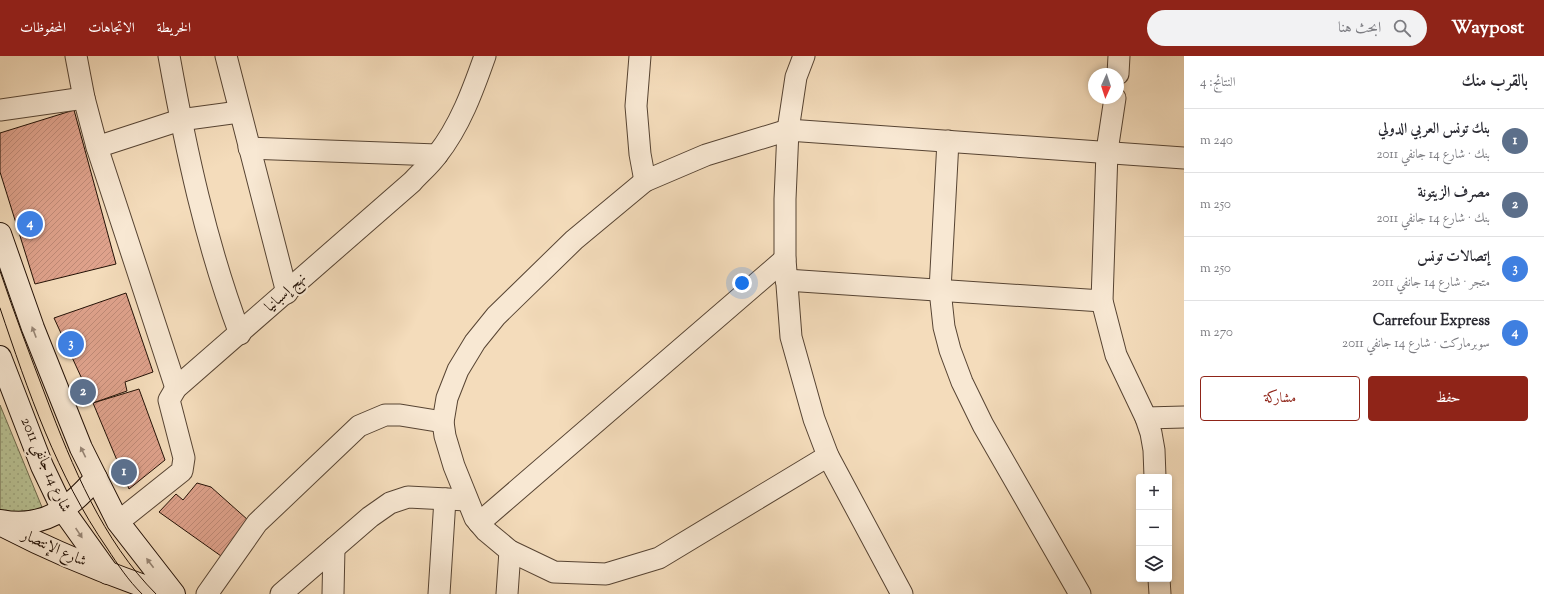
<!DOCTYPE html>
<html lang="ar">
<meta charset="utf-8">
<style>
body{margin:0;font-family:"Sorts Mill Goudy",Amiri,serif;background:#f2f2f3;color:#2b2b33;direction:rtl}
.controls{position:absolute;right:12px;bottom:12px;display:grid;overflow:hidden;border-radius:4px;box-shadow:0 2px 6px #0003}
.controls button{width:36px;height:36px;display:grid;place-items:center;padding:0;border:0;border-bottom:1px solid #e1e1e2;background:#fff;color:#2b2b33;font:20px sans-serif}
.compass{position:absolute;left:1088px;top:12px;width:36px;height:36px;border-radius:50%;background:#fff;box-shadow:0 2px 6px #0003;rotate:183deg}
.you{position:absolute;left:742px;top:227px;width:14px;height:14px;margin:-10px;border:3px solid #fff;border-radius:50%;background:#1a73e8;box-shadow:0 0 0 6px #1a73e833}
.badge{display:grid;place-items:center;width:26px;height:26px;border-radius:50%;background:#8f2418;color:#fff;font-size:13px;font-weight:700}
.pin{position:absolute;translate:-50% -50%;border:2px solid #fff;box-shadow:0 1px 4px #0006}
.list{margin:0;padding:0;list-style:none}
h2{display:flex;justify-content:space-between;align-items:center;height:52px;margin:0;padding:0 16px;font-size:17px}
h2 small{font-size:13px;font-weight:400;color:#7c7c81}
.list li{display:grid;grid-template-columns:26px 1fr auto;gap:12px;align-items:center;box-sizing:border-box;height:64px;padding:0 16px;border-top:1px solid #e1e1e2}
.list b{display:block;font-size:15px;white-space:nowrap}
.list p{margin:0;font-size:13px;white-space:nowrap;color:#7c7c81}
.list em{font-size:13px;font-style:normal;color:#7c7c81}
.actions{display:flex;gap:8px;padding:12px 16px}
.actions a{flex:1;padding:9px 0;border:1px solid #8f2418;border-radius:4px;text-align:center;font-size:14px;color:#8f2418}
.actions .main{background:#8f2418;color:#fff}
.icon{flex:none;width:22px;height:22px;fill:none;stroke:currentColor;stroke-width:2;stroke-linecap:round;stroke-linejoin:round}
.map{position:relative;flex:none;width:1184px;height:538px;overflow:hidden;direction:ltr}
header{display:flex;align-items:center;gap:24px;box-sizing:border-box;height:56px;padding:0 20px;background:#8f2418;color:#fff}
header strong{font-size:19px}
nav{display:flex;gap:22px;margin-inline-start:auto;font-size:14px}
.search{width:280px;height:36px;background:#f2f2f3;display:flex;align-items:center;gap:10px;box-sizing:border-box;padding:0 14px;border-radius:22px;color:#7c7c81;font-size:15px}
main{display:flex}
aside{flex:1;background:#fff}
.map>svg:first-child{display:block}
</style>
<header>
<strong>Waypost</strong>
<div class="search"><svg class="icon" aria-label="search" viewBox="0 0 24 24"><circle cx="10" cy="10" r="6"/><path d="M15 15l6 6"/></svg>ابحث هنا</div>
<nav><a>الخريطة</a><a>الاتجاهات</a><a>المحفوظات</a></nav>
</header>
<main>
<aside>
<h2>بالقرب منك<small>النتائج: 4</small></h2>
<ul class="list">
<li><span class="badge" style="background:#5c6f8a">1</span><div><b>بنك تونس العربي الدولي</b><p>بنك · شارع 14 جانفي 2011</p></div><em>240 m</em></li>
<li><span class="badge" style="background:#5c6f8a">2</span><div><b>مصرف الزيتونة</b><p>بنك · شارع 14 جانفي 2011</p></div><em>250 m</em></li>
<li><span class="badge" style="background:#3f7fe0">3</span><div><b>إتصالات تونس</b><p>متجر · شارع 14 جانفي 2011</p></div><em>250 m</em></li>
<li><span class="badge" style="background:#3f7fe0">4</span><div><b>Carrefour Express</b><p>سوبرماركت · شارع 14 جانفي 2011</p></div><em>270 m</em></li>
</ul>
<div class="actions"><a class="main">حفظ</a><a>مشاركة</a></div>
</aside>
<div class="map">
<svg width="1184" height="538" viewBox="0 0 1184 538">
<defs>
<pattern id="grass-dots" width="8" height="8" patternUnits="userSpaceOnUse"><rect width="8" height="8" fill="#b8c193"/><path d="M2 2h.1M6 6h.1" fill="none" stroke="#9ea57d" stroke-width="1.8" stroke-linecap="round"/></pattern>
<pattern id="building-hatch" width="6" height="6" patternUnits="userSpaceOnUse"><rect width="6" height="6" fill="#dfa28c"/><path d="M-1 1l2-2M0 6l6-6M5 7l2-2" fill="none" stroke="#bf8a77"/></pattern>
</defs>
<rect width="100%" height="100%" fill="#f4dcbb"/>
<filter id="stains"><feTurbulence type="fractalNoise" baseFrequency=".005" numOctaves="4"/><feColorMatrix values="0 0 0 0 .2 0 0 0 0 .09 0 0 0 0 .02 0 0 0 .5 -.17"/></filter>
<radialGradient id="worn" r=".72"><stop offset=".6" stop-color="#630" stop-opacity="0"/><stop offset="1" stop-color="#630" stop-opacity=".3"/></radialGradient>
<path fill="url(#grass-dots)" stroke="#6e694c" d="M0,349L44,456L26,458L0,454Z"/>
<g fill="url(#building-hatch)" stroke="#231106">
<path d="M74,54L116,208L35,228L0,116V77Z"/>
<path d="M126,237L153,316L125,326L127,335L93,347L54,262Z"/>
<path d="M139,333L165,404L129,433L93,347Z"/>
<path d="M197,427L211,431L248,464L221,500L159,456L176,438L183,444Z"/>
</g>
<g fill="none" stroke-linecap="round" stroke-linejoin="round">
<g stroke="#574433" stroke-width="23">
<g id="street">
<path d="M76,0L84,42L97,91L176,332"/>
<path d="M169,0C186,94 206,188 240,278"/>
<path d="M226,0L287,237"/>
<path d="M640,0L636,50L640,98L645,125"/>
<path d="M804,0L796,21L788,74L785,143V203L791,281L814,363L828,400L902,538"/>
<path d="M1118,18L1119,0"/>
<path d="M1115,42L1107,95L1102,245L1116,299L1146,362L1151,377L1154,394L1155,421"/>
<path d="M0,54L84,42"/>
<path d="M948,85L940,234L944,271L950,294L962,326L983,369L1080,538"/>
<path d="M97,91L180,64L239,56"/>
<path d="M249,92L437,99"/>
<path d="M786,224L1102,245"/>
<path d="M1146,362L1184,361"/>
<path d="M828,400L659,502L606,518L554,516L510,495L486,475L475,462L454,410L445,380L443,366L447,342L458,314L475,286L496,260L574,184L645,125L706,99L788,74L1184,102"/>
<path d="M118,466L182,415L184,402L169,344L176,332L412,126C420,117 430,109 437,99C460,70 473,34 485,0"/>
<path d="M479,467L785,203"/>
<path d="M1159,523L1160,538"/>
<path d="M207,538L257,467L359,370L385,359H400L443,366"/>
<path d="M281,538L370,461L390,447L408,441L467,444"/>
<path d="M333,538L334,492"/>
<path d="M439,538L445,443"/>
<path d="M507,538L510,495"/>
</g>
</g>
<g stroke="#231106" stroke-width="24">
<g id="secondary">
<path d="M0,178L33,272L81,392L118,466L174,538"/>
<path d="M0,301L42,410L63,454L108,517"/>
<path d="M1,465C44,473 69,453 96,422"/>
<path d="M0,468C53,496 110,519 167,538"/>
</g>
</g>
<use href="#street" stroke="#f8e8d3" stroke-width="21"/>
<use href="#secondary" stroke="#f8e8d3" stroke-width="22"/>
<g stroke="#231106" stroke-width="1">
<path d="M0,215C14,257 30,299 46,341C72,410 103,485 156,538"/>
<path d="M0,252C28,335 57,420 107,492C118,509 128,524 142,538"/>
</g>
</g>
<defs><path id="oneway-solid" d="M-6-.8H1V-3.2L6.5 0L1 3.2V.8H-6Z"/></defs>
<g fill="#988777">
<use href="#oneway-solid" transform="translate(34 276) rotate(-111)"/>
<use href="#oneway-solid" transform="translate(83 396) rotate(-116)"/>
<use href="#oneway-solid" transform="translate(79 477) rotate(56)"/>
<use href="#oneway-solid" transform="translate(150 507) rotate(-127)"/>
</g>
<g text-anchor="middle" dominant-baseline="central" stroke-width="4" stroke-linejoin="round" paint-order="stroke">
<g font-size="15" fill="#231106" stroke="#f8e8d3">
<text transform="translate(286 237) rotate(-42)">نهج إسبانيا</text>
<text transform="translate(45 409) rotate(66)">شارع 14 جانفي 2011</text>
<text transform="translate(54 493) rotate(24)">شارع الإنتصار</text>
</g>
</g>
<rect width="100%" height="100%" filter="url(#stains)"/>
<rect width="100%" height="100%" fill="url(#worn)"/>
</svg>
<div class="controls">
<button>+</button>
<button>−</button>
<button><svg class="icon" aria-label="layers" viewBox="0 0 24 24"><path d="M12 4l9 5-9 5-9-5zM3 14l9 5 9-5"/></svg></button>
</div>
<svg class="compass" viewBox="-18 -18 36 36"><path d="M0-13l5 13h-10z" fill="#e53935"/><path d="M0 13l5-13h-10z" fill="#7c7c81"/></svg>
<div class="you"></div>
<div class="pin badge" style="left:124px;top:416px;background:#5c6f8a">1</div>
<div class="pin badge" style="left:83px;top:336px;background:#5c6f8a">2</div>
<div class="pin badge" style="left:71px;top:288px;background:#3f7fe0">3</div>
<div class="pin badge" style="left:30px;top:168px;background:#3f7fe0">4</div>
</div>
</main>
